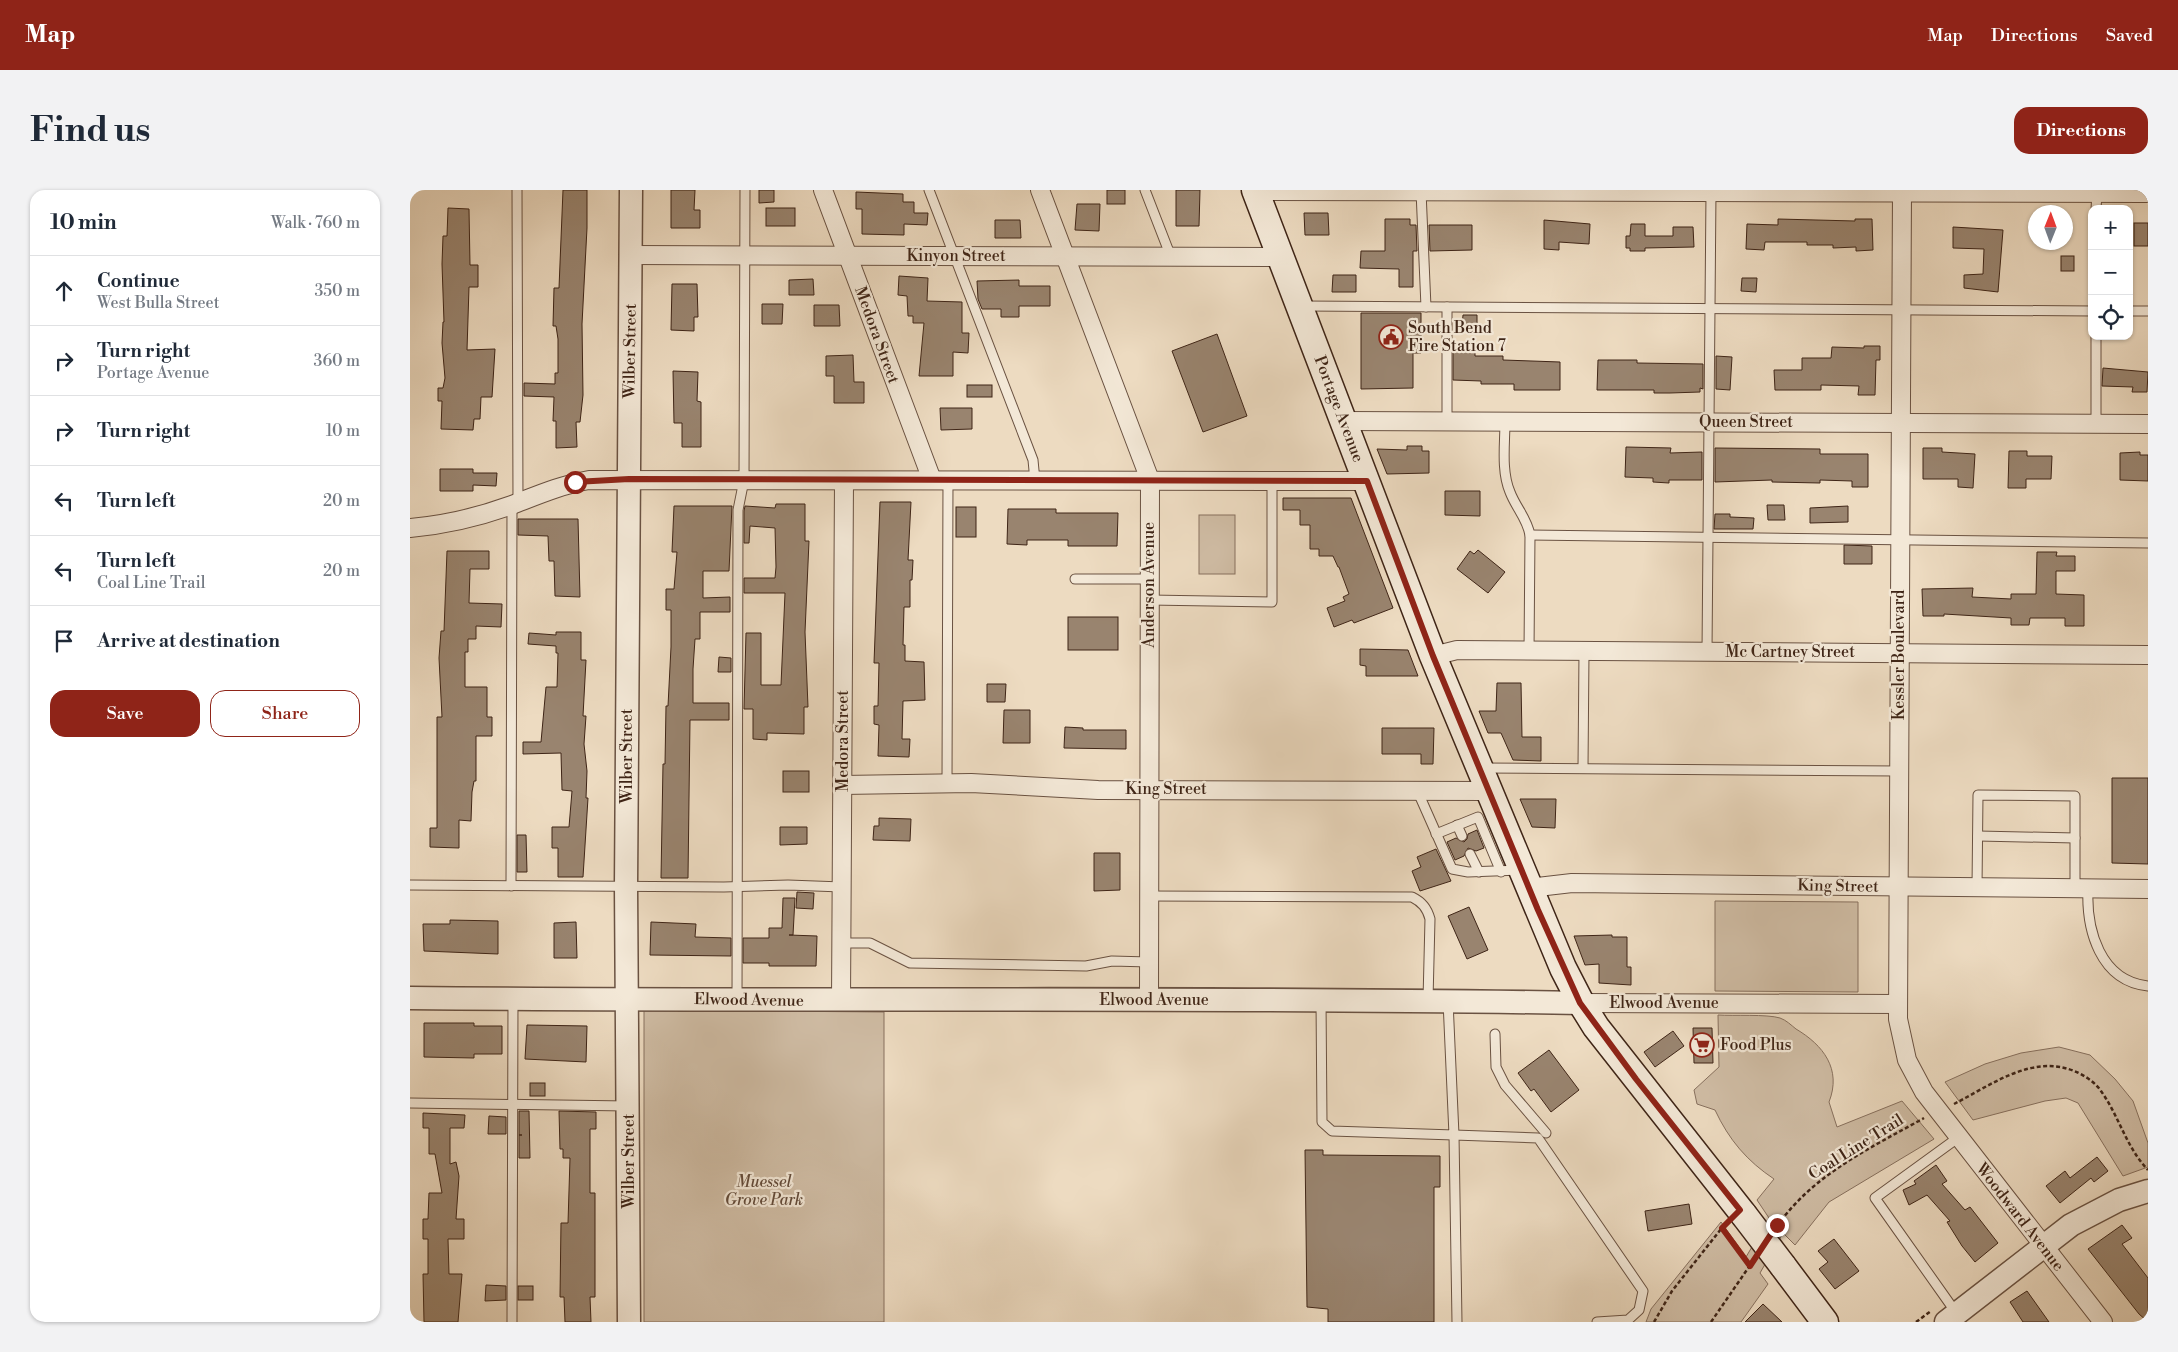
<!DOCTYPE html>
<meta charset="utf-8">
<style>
body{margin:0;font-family:"Libre Bodoni",serif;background:#f2f2f3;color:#1f2937}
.controls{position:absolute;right:15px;top:15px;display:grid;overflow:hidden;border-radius:10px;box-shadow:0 1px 4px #0004}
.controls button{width:45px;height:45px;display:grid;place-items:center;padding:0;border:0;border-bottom:1px solid #e0e1e3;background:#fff;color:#1f2937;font:25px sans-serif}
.compass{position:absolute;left:1618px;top:15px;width:45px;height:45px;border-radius:50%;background:#fff;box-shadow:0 1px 4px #0004;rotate:1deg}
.stop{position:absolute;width:15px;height:15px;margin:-11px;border:4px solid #8f2418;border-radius:50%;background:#fff}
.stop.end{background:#8f2418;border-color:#fff;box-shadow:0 1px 5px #0008}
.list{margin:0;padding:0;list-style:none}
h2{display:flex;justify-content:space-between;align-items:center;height:65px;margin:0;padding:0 20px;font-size:21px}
h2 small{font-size:16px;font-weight:400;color:#747a83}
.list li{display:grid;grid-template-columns:32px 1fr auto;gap:15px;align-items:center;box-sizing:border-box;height:70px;padding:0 20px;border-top:1px solid #e0e1e3}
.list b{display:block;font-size:19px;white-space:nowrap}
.list p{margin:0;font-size:16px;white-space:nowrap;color:#747a83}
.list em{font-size:16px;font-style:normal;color:#747a83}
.actions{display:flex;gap:10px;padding:15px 20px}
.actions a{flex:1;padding:11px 0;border:1px solid #8f2418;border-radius:15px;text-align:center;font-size:18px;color:#8f2418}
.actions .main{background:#8f2418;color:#fff}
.icon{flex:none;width:28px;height:28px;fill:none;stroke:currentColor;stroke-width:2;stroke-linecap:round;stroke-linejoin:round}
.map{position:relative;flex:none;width:1738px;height:1132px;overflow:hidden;border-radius:15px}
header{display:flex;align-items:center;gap:30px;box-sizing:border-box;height:70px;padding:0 25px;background:#8f2418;color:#fff}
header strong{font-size:24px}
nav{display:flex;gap:28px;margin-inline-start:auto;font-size:18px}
.intro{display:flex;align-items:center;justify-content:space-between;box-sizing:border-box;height:120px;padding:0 30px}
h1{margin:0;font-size:35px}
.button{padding:12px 22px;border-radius:15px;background:#8f2418;color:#fff;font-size:18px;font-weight:700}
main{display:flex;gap:30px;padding:0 30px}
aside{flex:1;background:#fff;border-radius:15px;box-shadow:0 1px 4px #0004}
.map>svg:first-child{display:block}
</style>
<header>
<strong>Map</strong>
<nav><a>Map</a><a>Directions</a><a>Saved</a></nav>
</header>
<div class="intro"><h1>Find us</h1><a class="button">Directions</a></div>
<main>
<aside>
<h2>10 min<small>Walk · 760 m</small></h2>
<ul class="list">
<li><svg class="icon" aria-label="ahead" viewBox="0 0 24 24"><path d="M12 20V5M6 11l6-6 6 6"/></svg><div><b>Continue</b><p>West Bulla Street</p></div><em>350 m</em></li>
<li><svg class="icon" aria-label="right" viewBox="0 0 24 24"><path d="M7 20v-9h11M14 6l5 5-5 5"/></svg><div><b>Turn right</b><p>Portage Avenue</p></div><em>360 m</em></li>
<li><svg class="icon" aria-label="right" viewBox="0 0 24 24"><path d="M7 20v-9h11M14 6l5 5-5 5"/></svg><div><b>Turn right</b></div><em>10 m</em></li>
<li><svg class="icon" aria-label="left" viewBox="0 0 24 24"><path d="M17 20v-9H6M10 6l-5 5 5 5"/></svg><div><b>Turn left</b></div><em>20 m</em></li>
<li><svg class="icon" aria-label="left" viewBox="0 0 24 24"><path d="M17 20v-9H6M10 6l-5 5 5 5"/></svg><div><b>Turn left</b><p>Coal Line Trail</p></div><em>20 m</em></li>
<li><svg class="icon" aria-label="arrive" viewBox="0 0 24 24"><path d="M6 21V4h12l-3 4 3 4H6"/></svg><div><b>Arrive at destination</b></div></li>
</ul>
<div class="actions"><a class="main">Save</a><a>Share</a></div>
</aside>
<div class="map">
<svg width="1738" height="1132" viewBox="0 0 1738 1132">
<rect width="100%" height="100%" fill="#eddbc1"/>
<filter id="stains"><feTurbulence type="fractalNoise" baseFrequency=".004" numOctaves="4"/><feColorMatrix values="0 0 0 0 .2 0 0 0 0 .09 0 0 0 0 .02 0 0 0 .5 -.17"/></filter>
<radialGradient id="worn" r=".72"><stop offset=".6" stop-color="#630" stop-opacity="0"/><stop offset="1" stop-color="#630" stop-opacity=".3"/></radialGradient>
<g fill="#cfbca4" stroke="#87705e">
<rect x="789" y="325" width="36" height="59"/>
<path d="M1305,711L1448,712V802L1305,801Z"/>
<path d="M234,820L474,822V1132H234Z"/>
<path d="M1308,825C1323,826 1357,824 1370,828C1376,830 1381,835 1386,839C1413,855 1432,879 1419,912L1427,937L1492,911L1524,949L1419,1012L1385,1055L1373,1043L1350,1083L1358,1094L1331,1132H1236L1241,1119L1311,1032L1336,1067L1359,1028L1347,1010L1364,989C1337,971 1319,950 1305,920L1287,914L1284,900L1309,877Z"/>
<path d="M1649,857L1680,865L1705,889L1723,911L1738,953V977L1713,986L1668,913L1656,908L1635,911L1563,930L1535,892L1575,874L1611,863Z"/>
</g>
<g fill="#99846f" stroke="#3f2517">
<path d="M153,0H177V38L172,134L173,205L170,232H166L167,257L146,258V231H143L144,207L114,206V193L145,194V183H148V149L146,136H143L144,98H149Z"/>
<path d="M261,0H285L284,20H290V38H261Z"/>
<path d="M349,0H364V12L349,13Z"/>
<rect x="697" y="0" width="18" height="14"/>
<path d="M766,0H790L789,36H766Z"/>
<path d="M446,2L493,4V12H504V23H518L517,35L494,34V45L452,44V19H446Z"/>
<path d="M667,14H690L689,41L665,40Z"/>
<path d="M38,18L59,19L60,75H68V97H59L57,160L85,159L82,207H71L70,229H64L63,240L31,239L32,211H28V198H33L35,188L32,153L33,132H34L32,74L33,46H37Z"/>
<rect x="356" y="18" width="29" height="18"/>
<path d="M894,23H918L919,45H895Z"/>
<path d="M975,29H1000V35H1006L1007,61H1003V97H989V79L950,78L951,61H975Z"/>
<path d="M1368,29L1445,31V29H1462L1463,60L1446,61V57L1423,58V55H1397V52H1355L1354,60L1336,59L1337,34L1368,35Z"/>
<path d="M585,30H610L611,48H585Z"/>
<path d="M1134,30L1180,34L1179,54L1149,52V60L1134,59Z"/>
<rect x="1724" y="33" width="14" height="23"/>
<path d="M1221,34H1235V46H1263V37H1283L1284,57L1235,58V61H1220V58H1216V46H1220Z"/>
<path d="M1019,35H1062V60L1020,61Z"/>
<path d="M1543,37L1593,40L1588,102L1554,98V85L1573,84L1574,59L1543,58Z"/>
<rect x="1651" y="66" width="13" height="15"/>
<path d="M923,85H946V102H922Z"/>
<path d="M489,86L518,88L517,111L552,112V143H559L558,163L543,162V186H509L514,133H503V126H498L497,106L488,105Z"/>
<path d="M1332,88H1347L1346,102L1331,101Z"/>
<path d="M403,89L404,105H379V90Z"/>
<path d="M609,90V96H640V116H609V127H591V119H572L568,109L567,91Z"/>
<path d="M262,94H287L288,127H284V141L261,140Z"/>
<path d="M352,114H373L372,134H352Z"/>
<path d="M404,115H429L430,136H404Z"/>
<path d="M951,123H1011V163H1003V198L951,199Z"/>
<path d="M1053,125H1067V137L1052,136Z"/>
<path d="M807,144L837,226L793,242L762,161Z"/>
<path d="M1454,156H1470V170H1466L1465,205H1448L1449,196L1411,195V200H1365L1364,180H1392V168H1421L1422,157L1454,158Z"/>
<path d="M1043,159L1065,160V166H1093V170L1150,172V200H1104V194H1071V191L1043,190Z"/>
<path d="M443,165L444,192H454V213H424V186H416V166Z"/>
<path d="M1306,166L1322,167L1320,200L1306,199Z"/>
<path d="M1188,170H1227V173L1293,174V199L1290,198V202L1260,203H1244V200H1187Z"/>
<path d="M1693,178L1738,182L1737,202H1722L1723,197L1692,196Z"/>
<path d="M263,181L288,182L287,211L291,212V257H272V233H264Z"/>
<rect x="557" y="195" width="25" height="12"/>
<path d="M530,218H562V239L531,240Z"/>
<path d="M997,256H1012V261H1019V283L977,284L967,259L997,260Z"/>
<path d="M1216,257L1261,258L1260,263L1292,262V290H1259V293L1243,292V288L1215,287Z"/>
<path d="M1305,258L1410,259V264H1458V297H1442V291L1410,290V293L1362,292V290L1305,292Z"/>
<path d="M1513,258H1532V262L1565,264L1563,298L1548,297V289H1513Z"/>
<path d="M1599,261H1617V266H1642L1641,289H1616V298H1598Z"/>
<path d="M1730,262V265H1738V291L1710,290V263Z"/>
<path d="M30,279H63V283H87L86,296L63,295V301H30Z"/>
<path d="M1035,301H1070V326L1035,325Z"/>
<path d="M873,308H941L983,418L944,433L942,430L924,437L917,418L935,411L933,407L939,404L929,377H928L923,366H909V359H900V335H890V320H873Z"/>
<path d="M470,312H501L498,370H503L502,390H500V417H494L493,455H495V471L514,472L515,510L493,511L492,549H500L499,567L468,566L469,535L464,534V516H468L469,473H464Z"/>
<path d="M366,314H395V351H399L395,442L398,517H394V544L357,543V550L343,549V519H334L336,443H351V495H371L375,403H334V388H365L366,377L365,338L340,336L339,353H334V321L335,316L365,318Z"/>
<path d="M1357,315H1374L1375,330H1358Z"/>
<path d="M264,316H322L319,381H293V408L320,407V422H290V449H285L283,479V513H319V530H280L278,688H251L253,574H255L256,516H258L261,457V420H256V399H264L267,362H262Z"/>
<path d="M1438,316V332L1400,333V318Z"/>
<rect x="546" y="317" width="20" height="30"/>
<path d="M598,319H646V323H708L707,356H658V350H617V355L597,354Z"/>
<path d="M1305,324H1320V327L1344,328L1343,339H1304Z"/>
<path d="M108,329H168L170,407L145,406L144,371H139L138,346L108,345Z"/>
<path d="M1434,355L1462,356V374H1434Z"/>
<path d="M1068,360L1095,382L1078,403L1047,379L1060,361L1064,364Z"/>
<path d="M37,361H79V379H60L59,413L92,414L91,437L66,436V449H58V462H55V497H77V527H82V546H66V591H64L62,602L61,631L49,630V658L20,657V638H27V527H32L29,468L31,441H34Z"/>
<path d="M1627,362H1647L1646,366H1665V381H1646V404L1674,405V436H1655V428H1620L1619,435H1601V428L1534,424V426H1513L1512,399L1563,398L1562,407L1601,409V404H1626Z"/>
<rect x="658" y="427" width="50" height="33"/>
<path d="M146,442H171V470H176L173,526H176L174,554L177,581L176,608H178L173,687H148V658H142V637H159L162,601L152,600L151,563L113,564V552H131L136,497H147L148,463H146V456L118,454L119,443L146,445Z"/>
<path d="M950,459L998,460L1008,486H956V476L950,475Z"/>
<path d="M309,467L321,468V482H308Z"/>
<path d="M1087,493H1111L1112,547H1131V571L1103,570L1091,543H1078L1069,521H1086Z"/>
<path d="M577,494H596L595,512H577Z"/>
<path d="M594,520H620V553H593Z"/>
<path d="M655,537L673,538V540H716V559L654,558Z"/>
<path d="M972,538H1024L1023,574H1011V564H972Z"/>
<rect x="373" y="581" width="26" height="21"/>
<path d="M1702,588H1738V674L1702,673Z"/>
<path d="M1110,609H1146L1145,638L1122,637Z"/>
<path d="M469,628L501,629L500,651L463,650L464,636H469Z"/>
<path d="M370,637H397V654L370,655Z"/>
<path d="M1067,640L1074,658L1066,661L1058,658L1054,666L1045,670L1037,652L1046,648L1054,652L1057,649L1058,644Z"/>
<path d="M107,645H116L117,682H107Z"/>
<path d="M1026,659L1041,691L1010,701L1002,681L1011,677L1007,667Z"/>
<path d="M684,663H710V700L684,701Z"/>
<path d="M387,702L404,703L403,719L386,718Z"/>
<path d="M373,708H385L383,745H379L407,746L406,776H359V773H333V748H359V738H372Z"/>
<path d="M1059,717L1078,760L1057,769L1038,726Z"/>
<path d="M40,730L88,731V764L14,761L13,734H40Z"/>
<path d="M166,732L167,768H144V733Z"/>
<path d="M241,732L286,734L285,747L321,748V766L240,765Z"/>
<path d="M1202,745V747H1217V777H1221V795L1189,793V774L1175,775L1164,746Z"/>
<path d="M14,833H64V836H92V864H64V868L14,867Z"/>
<path d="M117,835L177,836L176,872L115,869Z"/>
<path d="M1283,838H1302L1303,873H1284Z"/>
<path d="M1263,841L1274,856L1245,877L1234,862Z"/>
<path d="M1139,860L1169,900L1141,922L1124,899L1121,901L1108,883Z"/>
<rect x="120" y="893" width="15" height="13"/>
<path d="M109,921H119L120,968H109V945H112H109Z"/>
<path d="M149,921L186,922V939H180V1003H185V1107H180L181,1132H155L154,1107H150L151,1033H158L160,968H153V959H150Z"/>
<path d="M13,923L55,925L54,938H40V974L46,972L49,986L46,1029H54V1049H38L39,1084H52L48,1132H14L13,1084H18V1049H13V1029H18L19,1003H32L25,964H19V938H13Z"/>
<path d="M79,926L96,927V944H78Z"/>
<path d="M895,960H913V965L1030,966V997H1024V1132H918V1119L897,1117Z"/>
<path d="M1687,967L1698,981L1684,992L1681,988L1650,1013L1636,996L1655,981L1660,988Z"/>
<path d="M1526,975L1537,991L1532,994L1555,1020L1560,1017L1588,1053L1565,1072L1552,1056L1537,1032L1540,1031L1517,1005L1499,1015L1493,1000L1506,994L1504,991Z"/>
<path d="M1279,1014L1282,1034L1238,1041L1235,1021Z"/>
<path d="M1712,1035L1722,1048L1712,1054L1738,1088V1132L1729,1124L1678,1059Z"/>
<path d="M1424,1049L1449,1081L1425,1099L1409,1079L1418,1072L1408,1061Z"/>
<path d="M76,1095L96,1096V1110L75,1111Z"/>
<rect x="108" y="1096" width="15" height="14"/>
<path d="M1617,1101L1639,1132H1613L1600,1112Z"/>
<path d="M1353,1114L1372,1132H1335Z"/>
</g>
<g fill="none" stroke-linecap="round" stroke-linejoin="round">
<g stroke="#6a5242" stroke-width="11">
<g id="service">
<path d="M107,0L108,312"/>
<path d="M519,0L623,270L625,291"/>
<path d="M735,0L761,67"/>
<path d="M1011,1L1016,117"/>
<path d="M1686,19L1687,3"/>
<path d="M893,116L1682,121"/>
<path d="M1037,117V231"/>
<path d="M1719,121H1738"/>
<path d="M1686,146V233"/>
<path d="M1095,231C1095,253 1091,281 1100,302C1106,318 1117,328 1120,345L1119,461"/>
<path d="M1120,345L1738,353"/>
<path d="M665,389H739"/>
<path d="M739,410L862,412V291"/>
<path d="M1297,462L1301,2"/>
<path d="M1073,578L1489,581"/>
<path d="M1173,578L1174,462"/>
<path d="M537,593L538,291"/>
<path d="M1007,600L1042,679L1058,682L1110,680"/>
<path d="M1047,635L1052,646"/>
<path d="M1026,644L1068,627L1091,682"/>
<path d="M1568,646L1665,648"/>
<path d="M1060,664L1069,682"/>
<path d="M0,695L314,697L378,695L432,697"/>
<path d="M101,696L102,315"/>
<path d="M1567,697L1568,605L1665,606V698"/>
<path d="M1678,698C1676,740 1690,791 1738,796"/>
<path d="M739,706L1002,707C1012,712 1017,718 1020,729L1018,810"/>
<path d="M431,753H460L500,773L676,776L702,771L739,772"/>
<path d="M327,809L328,320L334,290L335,0"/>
<path d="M911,810L912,932L922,941L1044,945L1038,811"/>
<path d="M1085,844L1086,877L1095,895L1136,943"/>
<path d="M0,913L218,916"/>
<path d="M1547,1124L1465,1008L1549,947"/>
<path d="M102,1132L103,810"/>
<path d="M1047,1132L1044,945L1128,948L1233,1101L1229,1120L1218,1130L1187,1132"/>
</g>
</g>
<g stroke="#6a5242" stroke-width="20">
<g id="minor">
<path d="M413,0L522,290"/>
<path d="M630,0L740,290L739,810"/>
<path d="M1492,0L1488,829L1497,870L1514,902L1693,1132"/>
<path d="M845,1L1738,3"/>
<path d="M221,65L871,67"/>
<path d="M934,231L1738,234"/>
<path d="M0,338C35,335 69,327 102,315C128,305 151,295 179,290L957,291"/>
<path d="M1023,466L1047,460L1738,465"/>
<path d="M432,595L561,593L688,600L1079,601"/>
<path d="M1119,698L1162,693L1738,699"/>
<path d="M431,811L434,291"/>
<path d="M1171,813L1487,814"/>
</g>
</g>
<g stroke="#6a5242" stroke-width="25">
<g id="tertiary">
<path d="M0,808C390,812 780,806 1171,813"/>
<path d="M219,1132L216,696L221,0"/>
<path d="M1536,1132L1661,1035L1709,1010L1738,1001"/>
</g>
</g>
<g stroke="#3f2517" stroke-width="29">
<g id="secondary">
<path d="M845,0L1023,466L1153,778L1171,813L1186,837L1334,1025"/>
<path d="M1373,1076L1415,1132"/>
</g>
</g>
<g stroke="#3f2517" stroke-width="2.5" stroke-dasharray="4 2.5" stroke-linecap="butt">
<path d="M1544,914C1581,895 1622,864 1664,881C1674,885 1685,892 1691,901C1709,926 1716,957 1738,980"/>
<path d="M1367,1036C1405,983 1459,959 1514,928"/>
<path d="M1312,1038L1340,1076"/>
<path d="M1244,1132L1262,1101L1315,1034"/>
<path d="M1301,1132L1343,1071"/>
<path d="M1506,1132L1521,1121"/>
</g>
<use href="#service" stroke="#f3e8d7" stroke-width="9"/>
<use href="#minor" stroke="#f3e8d7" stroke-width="18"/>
<use href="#tertiary" stroke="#f3e8d7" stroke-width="22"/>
<use href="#secondary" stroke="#f3e8d7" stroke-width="26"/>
<g stroke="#3f2517" stroke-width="29" stroke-linecap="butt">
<path id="secondary-bridge" d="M1334,1025L1373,1076"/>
</g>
<use href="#secondary-bridge" stroke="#f3e8d7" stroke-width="26"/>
</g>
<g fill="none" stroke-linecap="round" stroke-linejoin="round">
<path stroke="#8f2418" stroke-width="6" d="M165,292L219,289L957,291L1023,466L1128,720L1170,813L1226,889L1330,1020L1312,1038L1340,1076L1367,1035"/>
</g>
<defs>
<g id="civic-ring" transform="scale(1.25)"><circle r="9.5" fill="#f3e8d7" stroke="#8f2418" stroke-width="1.5"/><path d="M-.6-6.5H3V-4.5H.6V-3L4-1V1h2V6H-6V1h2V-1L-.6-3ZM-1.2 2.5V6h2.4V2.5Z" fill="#8f2418"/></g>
<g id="supermarket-ring" transform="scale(1.25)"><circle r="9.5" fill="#f3e8d7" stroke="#8f2418" stroke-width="1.5"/><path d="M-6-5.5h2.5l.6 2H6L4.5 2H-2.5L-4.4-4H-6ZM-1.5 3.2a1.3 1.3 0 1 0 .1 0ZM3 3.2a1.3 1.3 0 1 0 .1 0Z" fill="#8f2418"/></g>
</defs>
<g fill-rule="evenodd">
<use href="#civic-ring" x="981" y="147"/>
<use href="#supermarket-ring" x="1292" y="855"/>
</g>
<g text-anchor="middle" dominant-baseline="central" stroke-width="4.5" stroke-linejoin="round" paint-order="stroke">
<g font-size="16" fill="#3f2517" stroke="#f3e8d7">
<text x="546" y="66">Kinyon Street</text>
<text transform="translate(467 145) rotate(70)">Medora Street</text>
<text transform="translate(220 161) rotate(-89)">Wilber Street</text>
<text transform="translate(929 219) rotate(69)">Portage Avenue</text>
<text x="1336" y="232">Queen Street</text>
<text transform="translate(739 395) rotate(-90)">Anderson Avenue</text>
<text x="1380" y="462">Mc Cartney Street</text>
<text transform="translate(1489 465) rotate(-90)">Kessler Boulevard</text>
<text transform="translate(433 551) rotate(-90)">Medora Street</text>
<text transform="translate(217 566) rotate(-90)">Wilber Street</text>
<text x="756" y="599">King Street</text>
<text transform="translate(1428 696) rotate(1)">King Street</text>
<text transform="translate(339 810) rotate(1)">Elwood Avenue</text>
<text x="744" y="810">Elwood Avenue</text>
<text x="1254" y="813">Elwood Avenue</text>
<text transform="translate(1446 957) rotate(-32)">Coal Line Trail</text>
<text transform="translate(219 971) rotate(-90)">Wilber Street</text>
<text transform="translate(1610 1027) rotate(52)">Woodward Avenue</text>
</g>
<g font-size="16" fill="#3f2517" stroke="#f3e8d7" text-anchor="start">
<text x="998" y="138">South Bend<tspan x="998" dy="18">Fire Station 7</tspan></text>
<text x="1310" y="855">Food Plus</text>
</g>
<g font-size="16" font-style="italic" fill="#634b3a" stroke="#f3e8d7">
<text x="354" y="992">Muessel<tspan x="354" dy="18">Grove Park</tspan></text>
</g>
</g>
<rect width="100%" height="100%" filter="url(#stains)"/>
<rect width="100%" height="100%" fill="url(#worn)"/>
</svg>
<div class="controls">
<button>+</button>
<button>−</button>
<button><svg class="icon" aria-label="locate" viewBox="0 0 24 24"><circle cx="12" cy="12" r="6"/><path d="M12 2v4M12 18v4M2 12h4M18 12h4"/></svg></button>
</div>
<svg class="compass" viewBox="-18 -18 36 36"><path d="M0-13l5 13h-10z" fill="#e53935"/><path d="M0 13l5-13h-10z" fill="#747a83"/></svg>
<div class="stop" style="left:165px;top:292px"></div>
<div class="stop end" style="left:1367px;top:1035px"></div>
</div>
</main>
